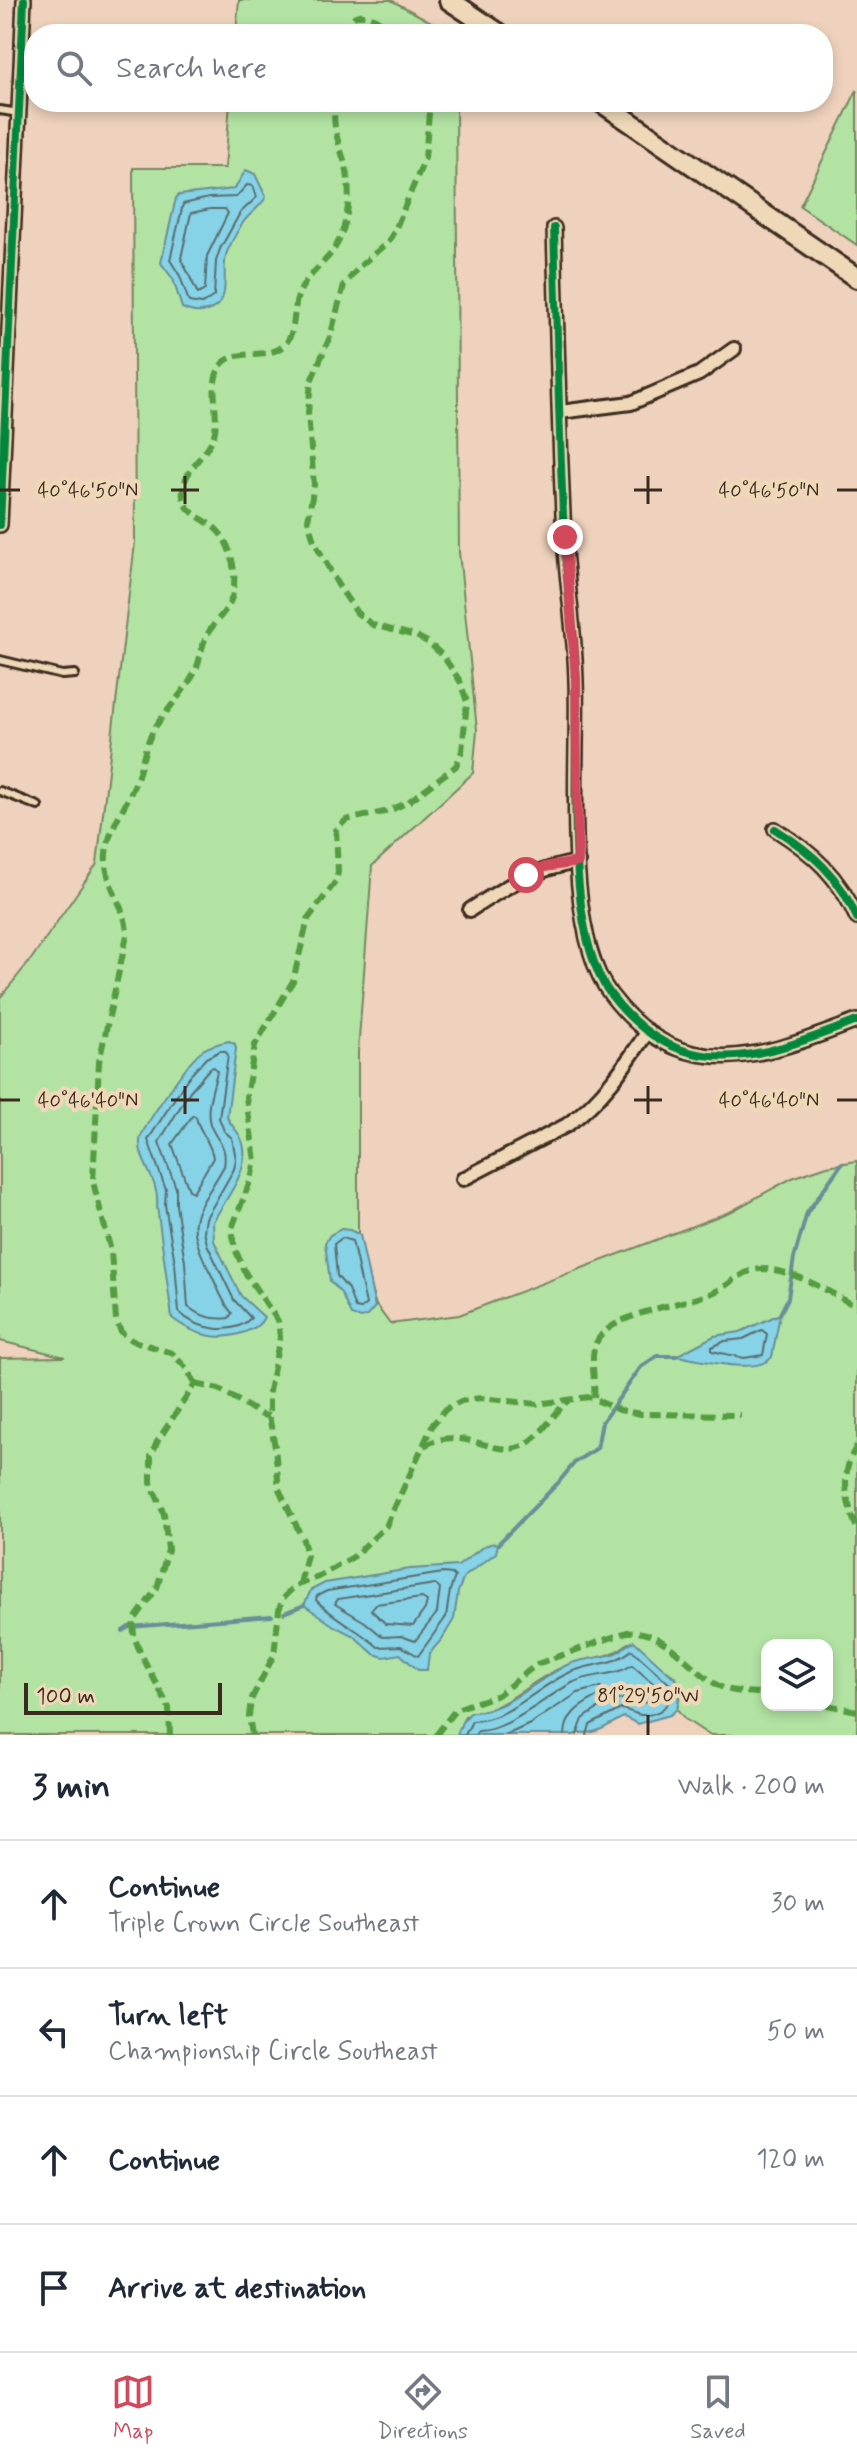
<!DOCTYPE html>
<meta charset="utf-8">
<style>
body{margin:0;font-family:Mynerve,sans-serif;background:#f2f2f3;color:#1f2937}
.controls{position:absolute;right:24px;bottom:24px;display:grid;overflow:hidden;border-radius:16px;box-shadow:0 4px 12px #0003}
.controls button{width:72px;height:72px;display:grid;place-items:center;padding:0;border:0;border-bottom:2px solid #e0e1e3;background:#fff;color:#1f2937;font:40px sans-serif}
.scale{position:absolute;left:24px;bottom:20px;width:198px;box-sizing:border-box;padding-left:8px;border:4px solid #3b2a1e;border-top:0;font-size:22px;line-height:28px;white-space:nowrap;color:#3b2a1e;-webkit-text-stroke:6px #eed8b7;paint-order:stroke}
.stop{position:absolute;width:24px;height:24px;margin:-18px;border:6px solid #d1495b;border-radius:50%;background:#fff}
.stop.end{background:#d1495b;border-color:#fff;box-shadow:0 2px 8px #0008}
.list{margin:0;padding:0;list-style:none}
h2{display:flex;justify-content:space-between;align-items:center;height:104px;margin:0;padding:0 32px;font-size:34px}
h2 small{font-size:26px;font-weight:400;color:#747a83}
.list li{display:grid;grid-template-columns:52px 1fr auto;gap:24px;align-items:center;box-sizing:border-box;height:128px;padding:0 32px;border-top:2px solid #e0e1e3}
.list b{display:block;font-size:30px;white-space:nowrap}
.list p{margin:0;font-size:26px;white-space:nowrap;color:#747a83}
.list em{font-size:26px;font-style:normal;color:#747a83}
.icon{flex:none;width:44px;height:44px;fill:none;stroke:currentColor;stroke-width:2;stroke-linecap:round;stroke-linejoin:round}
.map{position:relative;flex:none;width:857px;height:1735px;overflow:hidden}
.search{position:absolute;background:#fff;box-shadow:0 4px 12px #0003;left:24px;right:24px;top:24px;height:88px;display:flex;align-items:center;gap:20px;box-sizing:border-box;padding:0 28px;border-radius:32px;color:#747a83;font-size:30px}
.sheet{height:616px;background:#fff}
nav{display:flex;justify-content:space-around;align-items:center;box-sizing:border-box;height:112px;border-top:2px solid #e0e1e3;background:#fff;font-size:22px;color:#747a83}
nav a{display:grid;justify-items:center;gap:4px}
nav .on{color:#d1495b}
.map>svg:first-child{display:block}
</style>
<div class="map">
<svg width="857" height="1735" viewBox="0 0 857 1735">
<rect width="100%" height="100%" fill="#eed2bd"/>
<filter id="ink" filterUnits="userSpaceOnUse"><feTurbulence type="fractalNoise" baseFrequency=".0125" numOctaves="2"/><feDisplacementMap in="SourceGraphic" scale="16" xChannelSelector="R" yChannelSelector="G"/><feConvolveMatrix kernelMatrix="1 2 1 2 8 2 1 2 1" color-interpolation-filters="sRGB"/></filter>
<g filter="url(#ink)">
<g fill="#b2e3a3" stroke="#768660" stroke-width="2" fill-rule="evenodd">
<path d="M239,0H391L453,34H236Z"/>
<path d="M857,90V245L800,206Z"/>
<path d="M230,102H456L459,552L477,730L473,773L372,866L358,1052V1237L366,1274L376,1305L390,1324L459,1315L732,1211L792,1178L827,1166L857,1161V1735H709L685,1719L677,1709L681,1689L675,1677L628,1643C610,1660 587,1657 565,1666C528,1681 509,1709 465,1716L457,1735H0V1358L65,1357L0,1341V998L32,958L97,864L135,543L133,168H225ZM767,1645H827V1705H767Z"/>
</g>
<g fill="#86d2e6" stroke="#688f96" stroke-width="2">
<path d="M246,170L255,174L266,197C260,207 252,212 245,220C238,229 232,241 227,252C220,270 233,299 212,309C201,314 193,313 182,308L173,279L161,263L176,198L179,195L234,189Z"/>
<path d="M229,1041L235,1044L236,1049L227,1117C230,1124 234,1127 238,1133C258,1162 226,1197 213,1222L214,1241L241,1296L264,1317C260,1326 254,1328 245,1332C219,1342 194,1335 172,1318L157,1206C160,1180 138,1162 140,1140C141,1129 190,1059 200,1052C208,1046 219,1043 229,1041Z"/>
<path d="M341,1229L350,1230L360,1235L375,1307L367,1316L361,1318L351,1315L341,1293L330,1281L325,1243L330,1235Z"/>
<path d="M780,1314L772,1357C757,1376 699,1359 676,1356L714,1336L740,1332Z"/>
<path d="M494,1543L498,1544L496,1553L464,1577L458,1592L454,1619L442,1639L429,1654L427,1670H418L400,1654L384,1657L374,1654L354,1636L334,1626L304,1605L311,1590L325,1583L410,1569L458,1566L484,1546Z"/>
<path d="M634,1641L681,1684L677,1709L670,1715L638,1724L624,1717C614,1721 604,1730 593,1732C585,1734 581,1731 573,1735H457L462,1722L471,1712C503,1714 536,1680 565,1666C580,1658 597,1659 613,1654C621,1652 626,1644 634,1641Z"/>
</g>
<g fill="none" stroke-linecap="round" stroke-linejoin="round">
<g stroke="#596d6e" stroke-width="2">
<path d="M247,185L253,186L257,197L240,213L220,249L216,261L214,296L202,304L189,302L180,276L170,260L183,204L209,198L236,197Z"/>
<path d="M210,209H225L228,213L207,256L205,290L198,294L181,258L191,213Z"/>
<path d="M220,1051H225L228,1055L219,1118L224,1131L232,1138L236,1159L234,1169L206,1218L204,1231L207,1244L234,1300L251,1318C232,1337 196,1329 179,1312L175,1263L165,1205L166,1190L148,1140L187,1079L206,1058Z"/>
<path d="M210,1068L214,1067L217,1071C214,1087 205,1107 210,1124C216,1142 228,1144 224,1166C196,1216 181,1218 211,1274C218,1288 222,1302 232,1313L229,1318C214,1320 201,1317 188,1307L185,1262L176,1205V1188L159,1142L190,1091Z"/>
<path d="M193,1115L196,1117C199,1132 212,1144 213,1158L193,1192L189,1190L172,1144Z"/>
<path d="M342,1238L352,1241L366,1304L361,1309L355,1308L348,1289L337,1276L334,1244Z"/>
<path d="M762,1330L767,1334L763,1355L744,1358L712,1351V1347L725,1341L743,1339Z"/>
<path d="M443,1573L452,1574L455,1577L450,1590L446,1617L418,1656L401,1646L378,1647C358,1629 334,1619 316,1600L317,1596L327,1591Z"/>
<path d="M435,1584L440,1588L437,1613L415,1641L401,1636L383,1637L365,1622L335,1604L338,1599Z"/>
<path d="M422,1598L427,1601L425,1609L413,1626L386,1624L371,1610L376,1604Z"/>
<path d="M465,1735L472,1721C511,1720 538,1685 573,1671C597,1662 612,1666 632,1650L673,1687C671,1705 660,1716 641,1715C634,1714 629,1710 621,1709L590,1725L587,1735"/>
<path d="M475,1735L478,1731C508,1731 545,1697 572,1683C591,1673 615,1677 632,1665L662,1691L660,1699C641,1706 643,1701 626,1699C612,1698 594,1711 583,1719L577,1735"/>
<path d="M506,1735L530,1724L578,1693L601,1687L602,1694C583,1705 566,1711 565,1735"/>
</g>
<g stroke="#688f96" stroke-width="4">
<path d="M780,1314L788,1298L794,1258L807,1213L842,1163"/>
<path d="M498,1544L558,1483L575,1462L597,1448L602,1422L641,1367L657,1356H676"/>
<path d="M284,1613L304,1605"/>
<path d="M123,1631L129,1627L272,1616"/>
</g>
<g stroke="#3b2a1e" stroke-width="12">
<g id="service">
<path d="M0,110L19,113"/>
<path d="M0,660L62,675L75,674"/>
<path d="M0,791L38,806"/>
</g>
</g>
<g stroke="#3b2a1e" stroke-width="18">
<g id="minor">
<path d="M554,228C557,331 559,434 564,536C567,585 575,633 576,681C579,762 562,932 611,995C683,1089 765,1056 857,1021"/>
<path d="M560,412L631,403L699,374L734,349"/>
<path d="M0,525L24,0"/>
<path d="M775,829C813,853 839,876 857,918"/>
<path d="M470,910C510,884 531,870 578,862"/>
<path d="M463,1179L567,1125C602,1100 624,1067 648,1031"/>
</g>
</g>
<g stroke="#3b2a1e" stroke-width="24">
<g id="secondary">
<path d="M449,0L500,34"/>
<path d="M601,102L857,278"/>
</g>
</g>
<use href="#service" stroke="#eed8b7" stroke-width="6"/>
<use href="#minor" stroke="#eed8b7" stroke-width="12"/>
<use href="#secondary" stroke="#eed8b7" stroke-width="18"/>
<g stroke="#529c3f" stroke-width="6" stroke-dasharray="12 6" stroke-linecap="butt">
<path d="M347,34C350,0 378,18 396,34"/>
<path d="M195,1384L187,1369L172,1353L131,1340L121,1332L116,1320L111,1251L93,1182L99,1062L127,935C127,906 103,885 106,854C109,828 123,811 133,788C143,767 143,746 156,726C168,708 185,691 195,672C200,661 201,648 206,637C213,622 227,613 232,597C238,576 232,544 216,529C203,517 180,512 183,490C185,469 205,456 213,438C222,416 205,380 224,362C239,349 266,359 282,347C297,336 292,312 298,296C306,273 331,261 340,238C349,216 351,190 346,167C340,146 330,124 336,102"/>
<path d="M195,1384L219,1389L262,1415L269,1416"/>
<path d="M594,1397C596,1381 589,1358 596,1343C610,1312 684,1305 712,1293C728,1287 743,1269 761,1269C794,1269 829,1292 857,1307"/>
<path d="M424,1446C460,1424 493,1457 520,1447C540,1440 553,1413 569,1400"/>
<path d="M857,1446C839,1473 846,1501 857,1529"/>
<path d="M300,1584L307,1555L303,1540L279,1489L275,1447L269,1416V1391L280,1337L278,1321L246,1274L235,1249L232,1228L251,1179L255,1161L246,1097L255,1045L293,981L308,919L336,881L338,872L336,830L346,820L389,811L408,802L456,766L462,751L467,702L460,681L443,656L429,643L416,636L373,625L357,613L338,585L314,541L308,520L314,485L308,413L311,381L330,337L344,285L360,266L388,242L395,230L425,158L430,102"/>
<path d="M827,1705L857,1711"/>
<path d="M170,1735L169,1708L140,1652L134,1636L133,1622L157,1588L168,1550L164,1514L151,1483V1456L157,1442L195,1384"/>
<path d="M252,1735L249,1716L251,1700L274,1655L279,1610L283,1598L295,1586L318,1577L353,1557L386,1526L433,1424L446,1409L461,1401L480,1398L537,1404L589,1397L619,1410L641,1414L741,1415"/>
<path d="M436,1735L456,1709L498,1695L537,1664L627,1632C666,1628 691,1673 723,1688C736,1693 753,1692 767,1694"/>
</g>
<g stroke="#eed8b7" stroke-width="13">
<g id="cycleway">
<path d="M554,228C557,331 559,434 564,536C567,585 575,633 576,681C579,762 562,932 611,995C683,1089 765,1056 857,1021"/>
<path d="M0,525L24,0"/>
<path d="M775,829C813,853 839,876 857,918"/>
</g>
</g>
<use href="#cycleway" stroke="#00873e" stroke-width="8"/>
</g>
</g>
<g fill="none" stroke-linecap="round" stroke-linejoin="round" filter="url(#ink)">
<path stroke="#d1495b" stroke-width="10" d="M526,875L545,867L578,862L576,679L565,537"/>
</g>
<path fill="none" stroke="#3b2a1e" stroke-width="3" d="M185,476V504M648,476V504M0,490H20M171,490H199M634,490H662M837,490H857M185,1086V1114M648,1086V1114M0,1100H20M171,1100H199M634,1100H662M837,1100H857M648,1715V1735"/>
<g font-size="20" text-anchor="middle" fill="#3b2a1e" stroke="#eed8b7" stroke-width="8" stroke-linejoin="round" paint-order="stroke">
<text x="88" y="497">40°46'50"N</text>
<text x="769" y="497">40°46'50"N</text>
<text x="88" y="1107">40°46'40"N</text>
<text x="769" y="1107">40°46'40"N</text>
<text x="648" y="1702">81°29'50"W</text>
</g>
</svg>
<div class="controls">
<button><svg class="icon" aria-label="layers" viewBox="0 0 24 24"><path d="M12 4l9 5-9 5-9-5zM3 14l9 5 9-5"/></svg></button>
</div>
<div class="scale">100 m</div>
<div class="stop" style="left:526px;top:875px"></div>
<div class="stop end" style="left:565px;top:537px"></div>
<div class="search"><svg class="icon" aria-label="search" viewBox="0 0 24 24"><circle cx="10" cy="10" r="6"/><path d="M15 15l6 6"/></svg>Search here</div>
</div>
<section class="sheet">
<h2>3 min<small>Walk · 200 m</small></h2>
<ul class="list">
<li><svg class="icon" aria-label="ahead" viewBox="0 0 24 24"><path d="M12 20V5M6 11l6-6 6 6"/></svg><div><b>Continue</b><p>Triple Crown Circle Southeast</p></div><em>30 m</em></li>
<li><svg class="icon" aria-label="left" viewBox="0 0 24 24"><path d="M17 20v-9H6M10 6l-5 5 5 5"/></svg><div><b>Turn left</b><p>Championship Circle Southeast</p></div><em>50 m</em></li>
<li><svg class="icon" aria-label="ahead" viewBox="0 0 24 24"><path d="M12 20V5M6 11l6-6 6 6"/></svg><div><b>Continue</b></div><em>120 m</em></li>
<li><svg class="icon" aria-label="arrive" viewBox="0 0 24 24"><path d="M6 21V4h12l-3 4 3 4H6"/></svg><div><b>Arrive at destination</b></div></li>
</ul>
</section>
<nav>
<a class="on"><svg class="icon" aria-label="map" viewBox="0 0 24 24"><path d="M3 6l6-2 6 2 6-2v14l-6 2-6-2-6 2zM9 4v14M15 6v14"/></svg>Map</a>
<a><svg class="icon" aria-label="directions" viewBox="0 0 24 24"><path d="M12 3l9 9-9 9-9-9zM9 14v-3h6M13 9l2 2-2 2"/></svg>Directions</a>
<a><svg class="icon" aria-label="saved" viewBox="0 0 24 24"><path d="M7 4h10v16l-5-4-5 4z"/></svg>Saved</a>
</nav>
